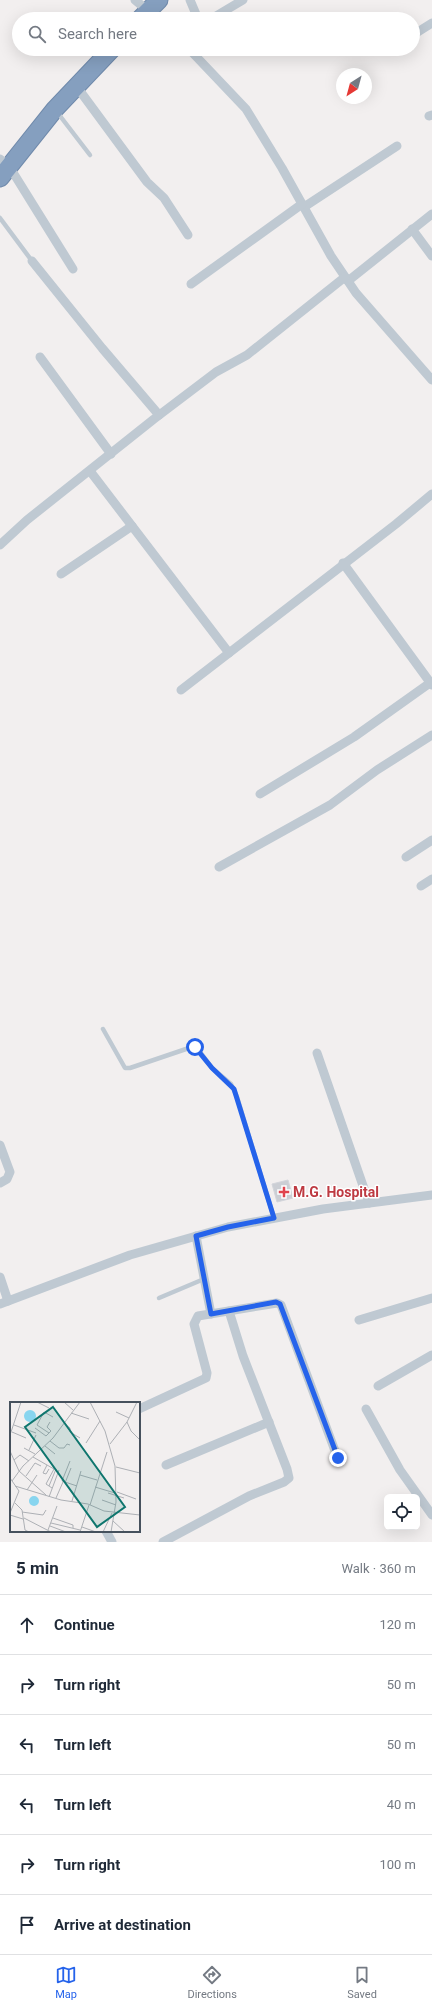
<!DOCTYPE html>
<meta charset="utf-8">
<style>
body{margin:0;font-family:Roboto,sans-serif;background:#f6f6f7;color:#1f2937}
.controls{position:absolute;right:12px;bottom:12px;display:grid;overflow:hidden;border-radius:6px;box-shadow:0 4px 16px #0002}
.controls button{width:36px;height:36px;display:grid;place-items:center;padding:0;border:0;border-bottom:1px solid #e0e1e3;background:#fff;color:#1f2937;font:20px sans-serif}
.compass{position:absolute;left:336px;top:68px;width:36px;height:36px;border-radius:50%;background:#fff;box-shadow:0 4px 16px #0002;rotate:216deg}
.stop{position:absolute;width:12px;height:12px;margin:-9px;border:3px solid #2563eb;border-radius:50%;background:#fff}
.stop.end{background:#2563eb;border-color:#fff;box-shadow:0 1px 4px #0008}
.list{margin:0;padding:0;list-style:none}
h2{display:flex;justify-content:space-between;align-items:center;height:52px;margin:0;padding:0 16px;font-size:17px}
h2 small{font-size:13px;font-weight:400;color:#747a83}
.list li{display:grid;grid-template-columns:26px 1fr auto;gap:12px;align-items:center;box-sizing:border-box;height:60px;padding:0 16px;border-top:1px solid #e0e1e3}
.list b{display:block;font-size:15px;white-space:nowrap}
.list em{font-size:13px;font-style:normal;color:#747a83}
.icon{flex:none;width:22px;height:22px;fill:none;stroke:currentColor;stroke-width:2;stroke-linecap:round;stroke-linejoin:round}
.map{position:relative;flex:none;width:432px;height:1542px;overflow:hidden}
.search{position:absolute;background:#fff;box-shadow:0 4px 16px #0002;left:12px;right:12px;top:12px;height:44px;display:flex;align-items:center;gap:10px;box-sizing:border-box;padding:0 14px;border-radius:22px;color:#747a83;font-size:15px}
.sheet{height:412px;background:#fff}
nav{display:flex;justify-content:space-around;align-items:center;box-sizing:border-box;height:56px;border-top:1px solid #e0e1e3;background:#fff;font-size:11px;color:#747a83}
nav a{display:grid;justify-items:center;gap:2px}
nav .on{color:#2563eb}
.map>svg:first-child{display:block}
</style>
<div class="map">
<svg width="432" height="1542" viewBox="0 0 432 1542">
<rect width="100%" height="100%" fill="#f2efef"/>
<path fill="#cbced4" stroke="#d3d5db" d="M288,1180L293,1198L277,1202L272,1184Z"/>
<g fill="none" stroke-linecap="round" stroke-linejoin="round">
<g stroke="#708aab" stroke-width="19">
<g id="highway">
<path d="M140,19L159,0"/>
<path d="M0,178L55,109L112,49"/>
</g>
</g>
<g stroke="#bfc9d2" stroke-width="4.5">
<path d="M57,112L90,155"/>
<path d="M0,218L32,261"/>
<path d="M103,1029L125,1068H130L192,1047L198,1049L212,1068L231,1084L237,1097L274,1218"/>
<path d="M159,1298L204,1279"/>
</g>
<g stroke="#bfc9d2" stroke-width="9">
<path d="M135,0L158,19"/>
<path d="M190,0L198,19"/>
<path d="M211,19L243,0"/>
<path d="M413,35L432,23"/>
<path d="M189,49L246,109L282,168L331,256L356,293L432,380"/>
<path d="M77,87L147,182L164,198L188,235"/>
<path d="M429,116L432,115"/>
<path d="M0,159L9,166L73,269"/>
<path d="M304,207L397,146"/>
<path d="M412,229L432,256"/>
<path d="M32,261L102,348L159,415"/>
<path d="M348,281L432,214"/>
<path d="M191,284L302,204"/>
<path d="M40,357L111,454"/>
<path d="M90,471L229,653"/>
<path d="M0,545L27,520L154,419L216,372L247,355L345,277"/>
<path d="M343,563L432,685"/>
<path d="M61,574L132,526"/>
<path d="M181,690L396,524L432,494"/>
<path d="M260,794L354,737L430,683"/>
<path d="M406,857L432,840"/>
<path d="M219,867L330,805L377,770L432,735"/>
<path d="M421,886L432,879"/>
<path d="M317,1053L369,1203"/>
<path d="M0,1145L10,1172L7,1179L0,1183"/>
<path d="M196,1236L211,1314"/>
<path d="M0,1277L8,1301"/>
<path d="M0,1304L130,1255L228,1227L323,1209L432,1195"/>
<path d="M359,1320L432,1298"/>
<path d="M378,1386L432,1355"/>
<path d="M139,1409L206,1378L207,1373L194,1324L198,1316L277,1303L281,1305L338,1459"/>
<path d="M366,1409L400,1470L432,1515"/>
<path d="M166,1465L269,1422"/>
<path d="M106,1531L112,1542"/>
<path d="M163,1542L249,1496L284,1482L289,1478L287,1469L243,1356L229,1311"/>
</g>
<use href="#highway" stroke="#859fbf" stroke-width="17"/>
</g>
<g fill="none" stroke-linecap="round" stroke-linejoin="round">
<path stroke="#2563eb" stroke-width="5" d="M195,1047L212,1068L234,1089L274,1218L228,1227L196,1236L211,1314L276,1302L280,1304L338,1458"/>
</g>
<path fill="#e0444e" stroke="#fff" stroke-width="1.5" d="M282 1186h4v4h4v4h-4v4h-4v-4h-4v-4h4z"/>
<g text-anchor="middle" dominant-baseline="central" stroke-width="3" stroke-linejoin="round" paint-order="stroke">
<g font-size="14" font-weight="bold" fill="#be3a42" stroke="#fff" text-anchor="start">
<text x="293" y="1192">M.G. Hospital</text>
</g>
</g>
<g transform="translate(10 1402)">
<rect width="130" height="130" fill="#f2efef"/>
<path d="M14 14a6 6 0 1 1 12 0a6 6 0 1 1-12 0ZM19 99a5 5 0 1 1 10 0a5 5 0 1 1-10 0Z" fill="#88d5ef"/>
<path fill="none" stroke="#adb0b5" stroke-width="1" d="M27,0L39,6M54,0L63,8M80,0L95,29L105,64L106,100L101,130M106,10L119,16M61,11L79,17M117,20L121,29L130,38M54,21L60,26V30L70,36M4,23L26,31M25,26L36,34L41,29L37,25L40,20M2,30L16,36M39,31L27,23L34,10L43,15M0,33L11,0M40,39L49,46H54L57,42L60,43M76,41L90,19M100,42L117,20L127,0M35,44L45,52M14,46L25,52M19,48L26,33M0,49L9,69M23,55L44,67L36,82L42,86M4,58L10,53L19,59M60,59L52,79L67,84M37,63L33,71L36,72L39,67M106,65L130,71M9,69L36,93M70,73L87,78M16,74L25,61L31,64M0,76L9,89L0,111M2,79L13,64L43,36L70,0M55,81L61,66M5,84L51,98L78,102L94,109L130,113M39,84L46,67M85,85L105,91M17,88L27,73M107,90L126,97M98,91L114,96M39,95L49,68M46,96L53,80M92,98L106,103M62,99L71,69M5,101L12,108L15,128L19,130M80,103L97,50M12,110L33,113L36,108M0,113L13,117M14,116L41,130M43,116L63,123V126M103,119L115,130M41,121L70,128M40,124L56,130M72,125L86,130M38,128L47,104M70,130L79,103M93,130L102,111"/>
<path fill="#0f766e" fill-opacity="0.15" stroke="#0f766e" stroke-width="2" d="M43,5L115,105L87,125L15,25Z"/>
<rect width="130" height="130" fill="none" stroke="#46515d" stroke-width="2"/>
</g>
</svg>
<div class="controls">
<button><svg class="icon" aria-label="locate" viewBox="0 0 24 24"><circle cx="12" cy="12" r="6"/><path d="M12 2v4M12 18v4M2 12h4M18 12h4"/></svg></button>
</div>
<svg class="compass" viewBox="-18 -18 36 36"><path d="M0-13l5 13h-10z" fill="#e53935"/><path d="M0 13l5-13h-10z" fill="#747a83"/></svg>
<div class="stop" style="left:195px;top:1047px"></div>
<div class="stop end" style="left:338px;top:1458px"></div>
<div class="search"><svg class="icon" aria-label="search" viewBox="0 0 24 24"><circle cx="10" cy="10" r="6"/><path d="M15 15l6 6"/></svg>Search here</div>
</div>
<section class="sheet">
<h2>5 min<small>Walk · 360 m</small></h2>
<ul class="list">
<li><svg class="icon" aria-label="ahead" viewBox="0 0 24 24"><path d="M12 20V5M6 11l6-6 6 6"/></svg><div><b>Continue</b></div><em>120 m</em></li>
<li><svg class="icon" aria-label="right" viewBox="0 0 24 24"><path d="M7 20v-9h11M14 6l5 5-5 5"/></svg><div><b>Turn right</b></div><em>50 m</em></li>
<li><svg class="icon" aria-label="left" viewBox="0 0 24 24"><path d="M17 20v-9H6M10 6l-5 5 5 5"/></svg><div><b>Turn left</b></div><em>50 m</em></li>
<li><svg class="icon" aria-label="left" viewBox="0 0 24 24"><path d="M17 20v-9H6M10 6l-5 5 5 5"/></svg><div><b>Turn left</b></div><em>40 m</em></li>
<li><svg class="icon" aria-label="right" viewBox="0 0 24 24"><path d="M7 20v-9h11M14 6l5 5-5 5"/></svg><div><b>Turn right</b></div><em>100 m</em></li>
<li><svg class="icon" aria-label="arrive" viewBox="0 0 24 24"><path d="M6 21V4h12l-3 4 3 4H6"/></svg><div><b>Arrive at destination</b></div></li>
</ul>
</section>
<nav>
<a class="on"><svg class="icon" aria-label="map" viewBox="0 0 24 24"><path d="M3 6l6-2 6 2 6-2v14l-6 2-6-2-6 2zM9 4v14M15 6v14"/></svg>Map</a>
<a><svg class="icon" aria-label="directions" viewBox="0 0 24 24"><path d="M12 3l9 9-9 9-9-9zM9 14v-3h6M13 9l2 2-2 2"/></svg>Directions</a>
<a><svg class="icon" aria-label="saved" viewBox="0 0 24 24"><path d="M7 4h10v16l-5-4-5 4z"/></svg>Saved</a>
</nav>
